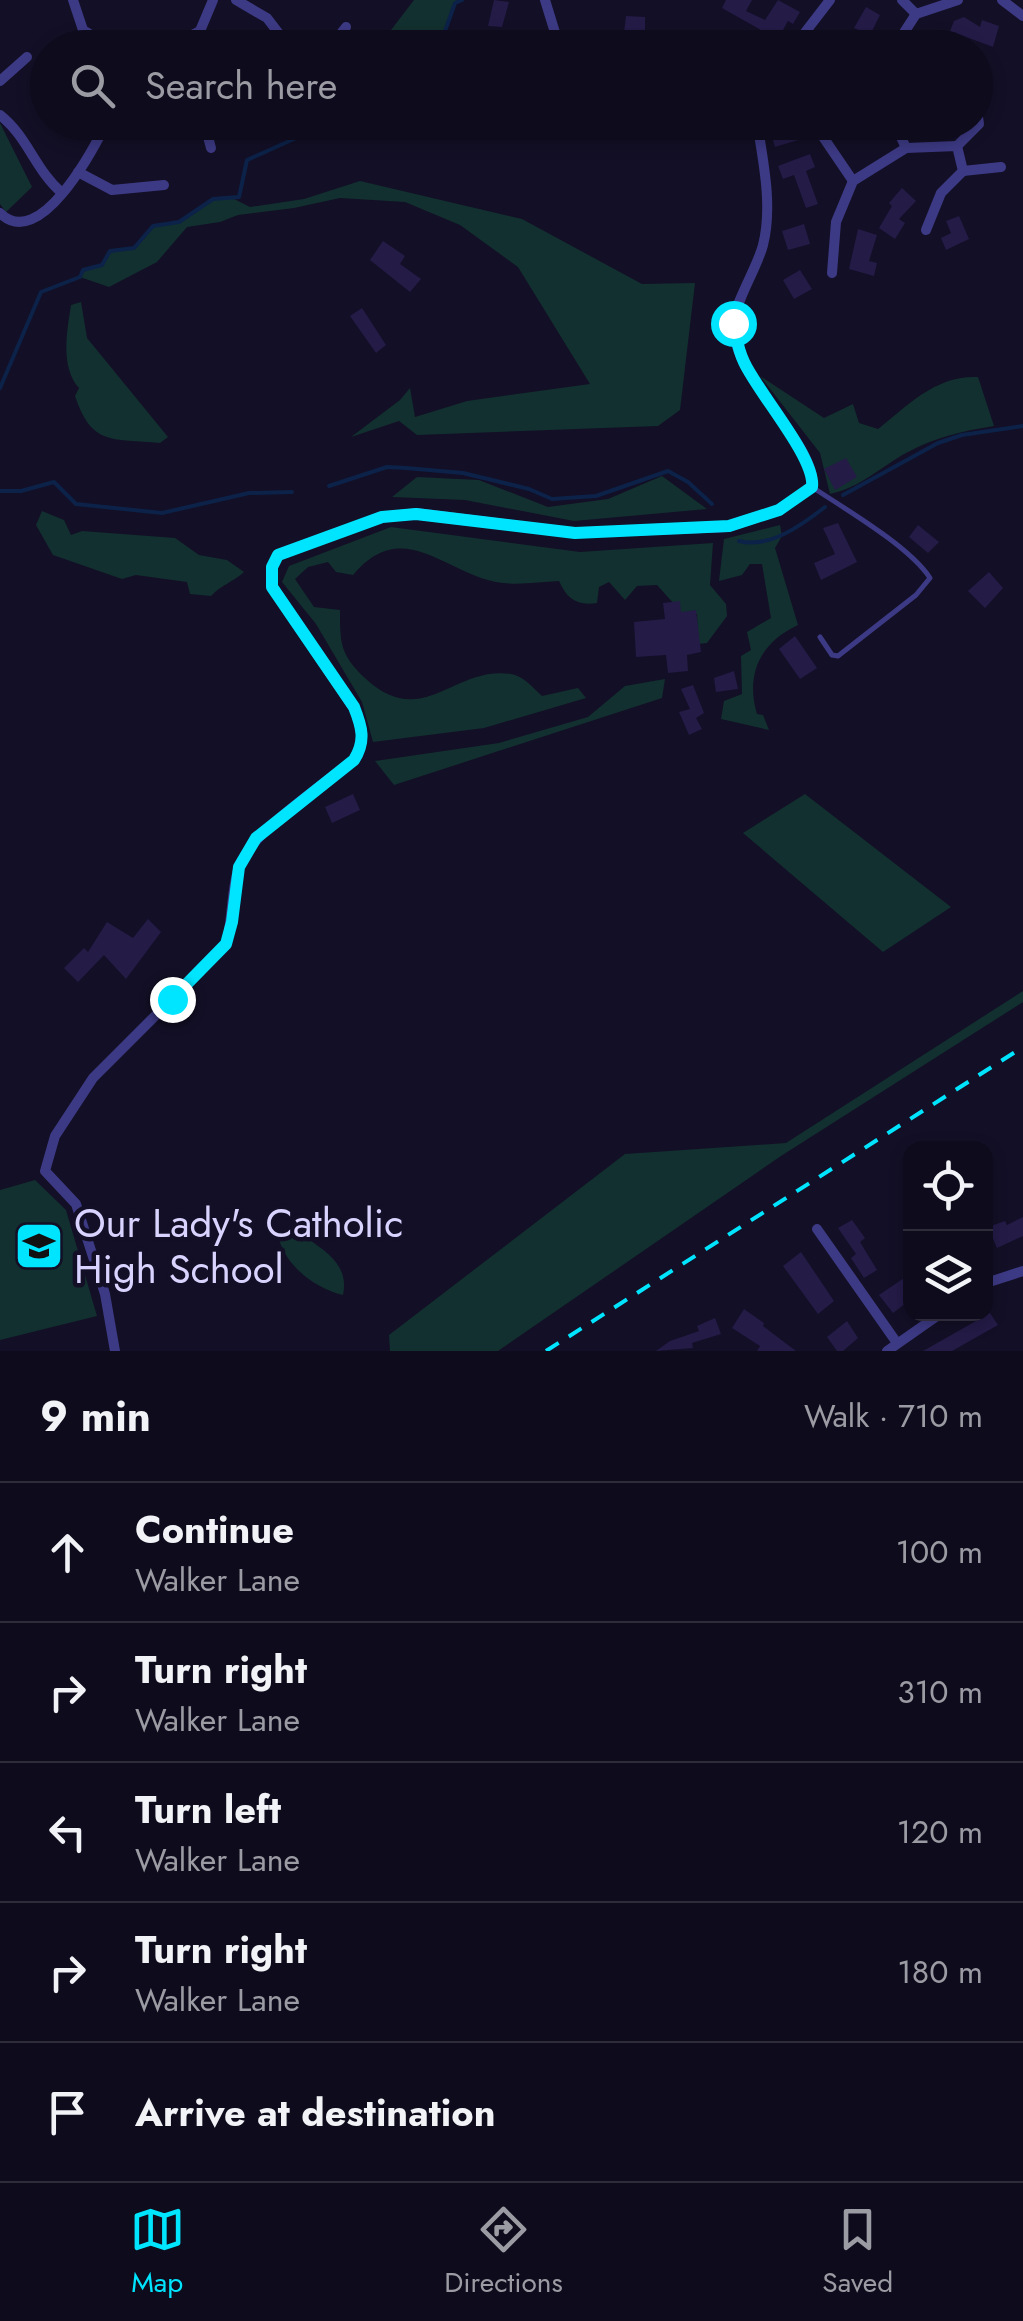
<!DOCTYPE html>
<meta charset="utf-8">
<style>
body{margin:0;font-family:Jost,sans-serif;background:#171425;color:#f1f3f6}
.controls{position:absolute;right:30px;bottom:30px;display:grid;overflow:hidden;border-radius:20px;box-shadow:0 5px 15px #0003}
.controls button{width:90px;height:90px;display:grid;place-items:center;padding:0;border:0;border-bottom:2px solid #2e2b3b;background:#0e0b1c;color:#f1f3f6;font:50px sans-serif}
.stop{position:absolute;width:30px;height:30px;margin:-22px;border:8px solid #00e5ff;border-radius:50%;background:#fff}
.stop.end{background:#00e5ff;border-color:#fff;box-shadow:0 2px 10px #0008}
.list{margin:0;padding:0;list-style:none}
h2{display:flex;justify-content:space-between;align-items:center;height:130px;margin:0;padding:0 40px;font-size:42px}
h2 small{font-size:32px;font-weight:400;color:#9b9ba3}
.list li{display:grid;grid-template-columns:65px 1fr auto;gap:30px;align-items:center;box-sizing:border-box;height:140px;padding:0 40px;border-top:2px solid #2e2b3b}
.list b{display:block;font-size:38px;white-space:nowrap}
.list p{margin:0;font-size:32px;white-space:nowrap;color:#9b9ba3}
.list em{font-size:32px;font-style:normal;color:#9b9ba3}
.icon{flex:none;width:55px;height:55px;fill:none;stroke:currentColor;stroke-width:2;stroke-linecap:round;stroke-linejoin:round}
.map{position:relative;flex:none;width:1023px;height:1351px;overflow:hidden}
.search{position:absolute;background:#0e0b1c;box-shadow:0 5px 15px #0003;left:30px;right:30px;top:30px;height:110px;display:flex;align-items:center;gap:25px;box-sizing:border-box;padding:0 35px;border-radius:55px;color:#9b9ba3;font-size:38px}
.sheet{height:830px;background:#0e0b1c}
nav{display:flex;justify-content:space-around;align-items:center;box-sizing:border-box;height:140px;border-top:2px solid #2e2b3b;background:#0e0b1c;font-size:28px;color:#9b9ba3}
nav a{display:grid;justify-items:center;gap:5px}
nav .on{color:#00e5ff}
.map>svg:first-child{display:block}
</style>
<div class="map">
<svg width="1023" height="1351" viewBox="0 0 1023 1351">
<rect width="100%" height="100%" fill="#130f26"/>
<g fill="#12302f">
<path d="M414,0H462L455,3L445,31L432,47H378Z"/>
<path d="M0,123L32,187L6,212L0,204Z"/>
<path d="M360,181L522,219L642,284L695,283L680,410L658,426L417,435L399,421L351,437L400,400L410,388L415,417L467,401L590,384L518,267L460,225L405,202L340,198L294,208L238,215L220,222L187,227L157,262L109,287L80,277L83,270L102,265L110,251L134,248L153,226L179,222L213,199H234L250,207L304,199Z"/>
<path d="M81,302L87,338L168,437L160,443C113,438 92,447 75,396L79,388C60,367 67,331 71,305Z"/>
<path d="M760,376L824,418L853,404L859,423L878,429C908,405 936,375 978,377L994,426C963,431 936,437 908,452C880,467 862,487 830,494L820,453Z"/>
<path d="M662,476L707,509L574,521L465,500L392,497L417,477L479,480L548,507L608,499Z"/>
<path d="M42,511L64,520L71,535L82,531L175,538L199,555L227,560L244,572C233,582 221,585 211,596L190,594L187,582L136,575L122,579L53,555L36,525Z"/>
<path d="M780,525L782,536L775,548L798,625C761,642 745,674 757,714L763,715L769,730L721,719L724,701L742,694L741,656L751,650L747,632L771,618L762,564H750L742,575L719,581L724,539Z"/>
<path d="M391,527L580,552L713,543L710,585L726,604L727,616L707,643L698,644L697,614L684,615L657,585L637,586L625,600L609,582L599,587L597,603C577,606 567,599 559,581C541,582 521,585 503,583C446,576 404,514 353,575L336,572L328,562L308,567L295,579L314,607L340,610C340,643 340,655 366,679C423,731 454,665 511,674C524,676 533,688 542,696L578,688L586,698L484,728L373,742L362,702L316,624L282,582L289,566Z"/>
<path d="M665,679L662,698L394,785L375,761L499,743L588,717L625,686Z"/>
<path d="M805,794L951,907L883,952L743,833Z"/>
<path d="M1023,991V1002L781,1156L498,1351H390L389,1335L625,1154L786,1143Z"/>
<path d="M35,1180L66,1210L97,1316L0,1340V1190Z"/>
<path d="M297,1231C321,1249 350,1262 343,1295C316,1289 286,1266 279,1239Z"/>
</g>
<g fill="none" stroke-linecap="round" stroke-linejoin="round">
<g stroke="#0c2248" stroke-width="4">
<path d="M432,48L445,31L455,3L462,0"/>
<path d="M0,388L41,292L80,277L83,270L102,265L110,251L134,248L153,226L179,222L213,199L239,197L247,160L332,122"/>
<path d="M329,486L387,467L406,468L463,473L529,489L552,499L596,496L668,471L688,482L712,504"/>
<path d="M0,491H21L54,482L76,504L162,513L249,493L292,492"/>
<path d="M843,495L938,443L962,435L1023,426"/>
<path d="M739,541C769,549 802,525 825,507"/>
</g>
</g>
<g fill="#241b47">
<path d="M494,0L509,2L502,27L488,26Z"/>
<path d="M726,0H752L746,11L765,20L778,0L800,12L793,24L788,21L773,48H761L770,35L722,8Z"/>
<path d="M866,7L880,15L870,35L854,28Z"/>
<path d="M626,16L645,17V43L623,41Z"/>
<path d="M964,17L980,27L982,20L999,26L993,47L950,31L954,21Z"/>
<path d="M801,125L805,138L775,147L771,133Z"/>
<path d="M810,154L815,167L806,171L818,204L806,208L794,175L783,179L778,166Z"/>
<path d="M902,188L916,201L899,219L905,223L895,239L879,228L892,206L889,203Z"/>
<path d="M959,216L969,239L946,250L941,238L951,233L946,221Z"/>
<path d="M804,224L810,244L788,250L782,231Z"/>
<path d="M858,229L877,235L869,261L877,263L874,276L849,269Z"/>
<path d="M383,241L405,256L400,264L421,279L410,292L370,260Z"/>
<path d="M800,270L812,289L794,299L783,280Z"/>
<path d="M362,308L386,345L376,353L350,316Z"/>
<path d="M846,458L857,477L835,490L824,469Z"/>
<path d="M838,523L857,562L821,580L814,563L835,554L823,528Z"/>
<path d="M918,525L939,542L928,553L909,537Z"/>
<path d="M989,572L1003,588L985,608L968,591Z"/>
<path d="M680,601L681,612L696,610L701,652L687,655L688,671L668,673L666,655L636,657L634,622L665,619L663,603Z"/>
<path d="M795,636L817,668L800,679L779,649Z"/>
<path d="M734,671L738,689L716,692L714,678Z"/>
<path d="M693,685L704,713L696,718L702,729L689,735L679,712L690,709L681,689Z"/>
<path d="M353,794L360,810L332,823L325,807Z"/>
<path d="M148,919L161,932L126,979L104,955L78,982L64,968L84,948L88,952L107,922L133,938Z"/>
<path d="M1023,1217V1236L997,1248L988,1227L1005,1221L1007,1225Z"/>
<path d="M852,1220L865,1238L860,1242L877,1270L864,1278L851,1258L856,1254L838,1228Z"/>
<path d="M801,1252L834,1301L818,1314L783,1266Z"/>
<path d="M910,1274V1300L893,1313L879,1295Z"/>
<path d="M744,1309L764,1323L763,1326L796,1351H757L760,1346L732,1328Z"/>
<path d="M990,1313L998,1325L952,1351H923Z"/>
<path d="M715,1318L721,1334L692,1343L693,1348L656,1351L670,1341L699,1331L697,1326Z"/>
<path d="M847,1321L858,1338L843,1351H837L827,1337Z"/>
</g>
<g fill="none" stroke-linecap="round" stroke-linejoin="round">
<path stroke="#3d3a85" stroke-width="5" d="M812,487C845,509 909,546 930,578L916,595L838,656L832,655L820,637"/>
<g stroke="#3d3a85" stroke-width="10">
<path d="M73,0L83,30L98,39L101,48"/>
<path d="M236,0L267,18L290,48"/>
<path d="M545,0L557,39L583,47"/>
<path d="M902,0L916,14L958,0"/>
<path d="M1002,0L1023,16"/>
<path d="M167,48L200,31L213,0"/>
<path d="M320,48L338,37L346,27"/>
<path d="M793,48L830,0"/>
<path d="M894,48L916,14"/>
<path d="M0,81L27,57"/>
<path d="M0,115C28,137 35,170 62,193"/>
<path d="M204,122L211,148"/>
<path d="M817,128L853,181"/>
<path d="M206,132L229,125"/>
<path d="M957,146L979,124L976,103"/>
<path d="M906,148L957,146L963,171L941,193L926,230"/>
<path d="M963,171L1001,167"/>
<path d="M78,172L112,190L164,185"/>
<path d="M0,213C39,252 92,152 107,122"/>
<path d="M832,273L836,222L853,181L906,148L894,122"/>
<path d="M817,1229L897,1343"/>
<path d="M986,1283L1023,1271"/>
<path d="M115,1351L105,1294L76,1204L45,1171L55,1136L93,1078L226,945C233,920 231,889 239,867C251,832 324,784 354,760C366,741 362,727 353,707L272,587V567L278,555L383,517L417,513L575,533L729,527L779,510L812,487C819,446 732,378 733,324C734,304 758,266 763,245C773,206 763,161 757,122"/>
<path d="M887,1351L940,1314"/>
</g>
<path stroke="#00e5ff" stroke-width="4" stroke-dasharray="15 12" stroke-linecap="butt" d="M546,1351L1023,1047"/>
</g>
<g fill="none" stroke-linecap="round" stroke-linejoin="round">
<path stroke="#00e5ff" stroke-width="12" d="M172,999L226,944L232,922L239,867L256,838L354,760C366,741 362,727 354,707L272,587V567L278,555L382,517L416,514L575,533L729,526L779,510L812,487C816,458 758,393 744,362C738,350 736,336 733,323"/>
</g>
<defs>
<g id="school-square" transform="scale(2.5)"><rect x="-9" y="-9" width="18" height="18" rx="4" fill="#00e5ff" stroke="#130f26"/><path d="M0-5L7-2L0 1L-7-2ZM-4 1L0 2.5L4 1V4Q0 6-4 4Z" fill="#111"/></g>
</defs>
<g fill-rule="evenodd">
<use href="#school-square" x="39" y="1246"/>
</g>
<g text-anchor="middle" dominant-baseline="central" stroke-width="9" stroke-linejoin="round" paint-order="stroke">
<g font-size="40" fill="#d9d4ff" stroke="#130f26" text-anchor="start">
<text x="74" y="1223">Our Lady's Catholic<tspan x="74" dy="46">High School</tspan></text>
</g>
</g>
</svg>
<div class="controls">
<button><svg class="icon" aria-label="locate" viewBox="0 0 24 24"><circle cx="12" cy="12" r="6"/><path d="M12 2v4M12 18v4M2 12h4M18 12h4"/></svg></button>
<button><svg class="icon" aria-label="layers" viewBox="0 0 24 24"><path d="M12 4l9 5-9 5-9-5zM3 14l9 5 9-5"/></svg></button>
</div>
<div class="stop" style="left:733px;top:323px"></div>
<div class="stop end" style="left:172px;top:999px"></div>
<div class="search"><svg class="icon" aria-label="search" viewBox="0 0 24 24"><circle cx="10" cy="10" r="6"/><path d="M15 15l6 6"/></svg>Search here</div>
</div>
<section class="sheet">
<h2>9 min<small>Walk · 710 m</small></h2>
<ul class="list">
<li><svg class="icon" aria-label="ahead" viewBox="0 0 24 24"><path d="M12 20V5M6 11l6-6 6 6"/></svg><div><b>Continue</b><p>Walker Lane</p></div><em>100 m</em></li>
<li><svg class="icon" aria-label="right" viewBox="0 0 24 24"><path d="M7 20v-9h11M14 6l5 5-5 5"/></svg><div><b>Turn right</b><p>Walker Lane</p></div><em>310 m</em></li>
<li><svg class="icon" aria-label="left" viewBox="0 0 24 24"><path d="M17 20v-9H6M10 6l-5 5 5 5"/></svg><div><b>Turn left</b><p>Walker Lane</p></div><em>120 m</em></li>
<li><svg class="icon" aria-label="right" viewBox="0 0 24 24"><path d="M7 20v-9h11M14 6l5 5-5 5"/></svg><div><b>Turn right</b><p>Walker Lane</p></div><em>180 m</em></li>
<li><svg class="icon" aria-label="arrive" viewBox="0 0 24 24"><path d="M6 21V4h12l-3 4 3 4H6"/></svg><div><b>Arrive at destination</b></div></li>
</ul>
</section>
<nav>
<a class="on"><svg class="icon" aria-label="map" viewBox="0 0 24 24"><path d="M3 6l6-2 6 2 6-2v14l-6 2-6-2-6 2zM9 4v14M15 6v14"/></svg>Map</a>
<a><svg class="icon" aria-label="directions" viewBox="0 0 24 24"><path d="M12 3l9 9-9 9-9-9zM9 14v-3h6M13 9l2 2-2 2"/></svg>Directions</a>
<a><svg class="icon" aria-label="saved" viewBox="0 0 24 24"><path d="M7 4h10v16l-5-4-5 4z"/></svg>Saved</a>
</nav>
